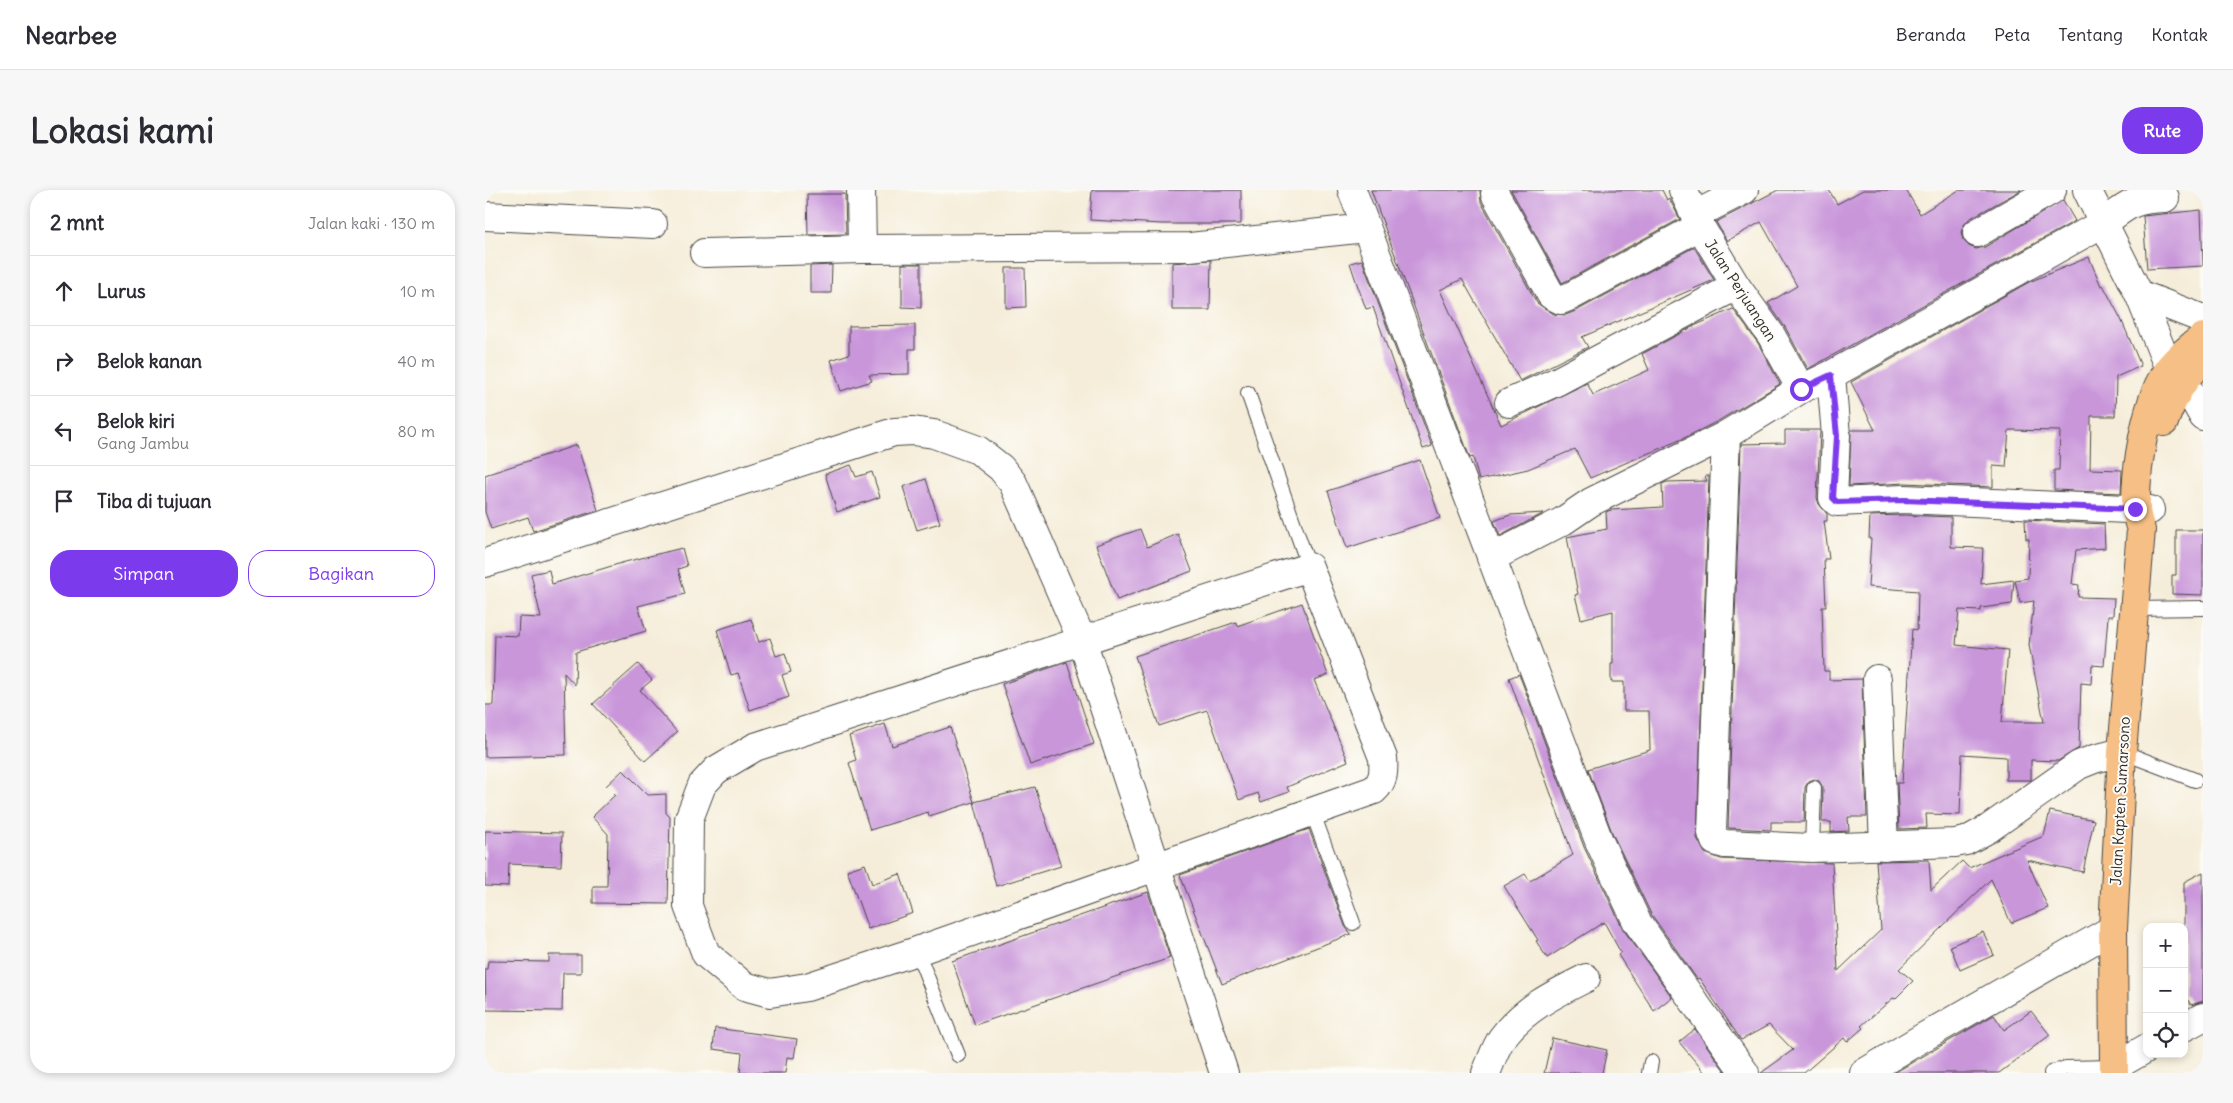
<!DOCTYPE html>
<html lang="id">
<meta charset="utf-8">
<style>
body{margin:0;font-family:Delius,sans-serif;background:#f7f7f7;color:#2b2b33}
.controls{position:absolute;right:15px;bottom:15px;display:grid;overflow:hidden;border-radius:10px;box-shadow:0 2px 8px #0003}
.controls button{width:45px;height:45px;display:grid;place-items:center;padding:0;border:0;border-bottom:1px solid #e1e1e2;background:#fff;color:#2b2b33;font:25px sans-serif}
.stop{position:absolute;width:15px;height:15px;margin:-11px;border:4px solid #7c3aed;border-radius:50%;background:#fff}
.stop.end{background:#7c3aed;border-color:#fff;box-shadow:0 1px 5px #0008}
.list{margin:0;padding:0;list-style:none}
h2{display:flex;justify-content:space-between;align-items:center;height:65px;margin:0;padding:0 20px;font-size:21px}
h2 small{font-size:16px;font-weight:400;color:#7c7c81}
.list li{display:grid;grid-template-columns:32px 1fr auto;gap:15px;align-items:center;box-sizing:border-box;height:70px;padding:0 20px;border-top:1px solid #e1e1e2}
.list b{display:block;font-size:19px;white-space:nowrap}
.list p{margin:0;font-size:16px;white-space:nowrap;color:#7c7c81}
.list em{font-size:16px;font-style:normal;color:#7c7c81}
.actions{display:flex;gap:10px;padding:15px 20px}
.actions a{flex:1;padding:11px 0;border:1px solid #7c3aed;border-radius:20px;text-align:center;font-size:18px;color:#7c3aed}
.actions .main{background:#7c3aed;color:#fff}
.icon{flex:none;width:28px;height:28px;fill:none;stroke:currentColor;stroke-width:2;stroke-linecap:round;stroke-linejoin:round}
.map{position:relative;flex:none;width:1718px;height:883px;overflow:hidden;border-radius:20px}
header{display:flex;align-items:center;gap:30px;box-sizing:border-box;height:70px;padding:0 25px;background:#fff;border-bottom:1px solid #e1e1e2}
header strong{font-size:24px}
nav{display:flex;gap:28px;margin-inline-start:auto;font-size:18px}
.intro{display:flex;align-items:center;justify-content:space-between;box-sizing:border-box;height:120px;padding:0 30px}
h1{margin:0;font-size:35px}
.button{padding:12px 22px;border-radius:20px;background:#7c3aed;color:#fff;font-size:18px;font-weight:700}
main{display:flex;gap:30px;padding:0 30px}
aside{flex:1;background:#fff;border-radius:20px;box-shadow:0 2px 8px #0003}
.map>svg:first-child{display:block}
</style>
<header>
<strong>Nearbee</strong>
<nav><a>Beranda</a><a>Peta</a><a>Tentang</a><a>Kontak</a></nav>
</header>
<div class="intro"><h1>Lokasi kami</h1><a class="button">Rute</a></div>
<main>
<aside>
<h2>2 mnt<small>Jalan kaki · 130 m</small></h2>
<ul class="list">
<li><svg class="icon" aria-label="ahead" viewBox="0 0 24 24"><path d="M12 20V5M6 11l6-6 6 6"/></svg><div><b>Lurus</b></div><em>10 m</em></li>
<li><svg class="icon" aria-label="right" viewBox="0 0 24 24"><path d="M7 20v-9h11M14 6l5 5-5 5"/></svg><div><b>Belok kanan</b></div><em>40 m</em></li>
<li><svg class="icon" aria-label="left" viewBox="0 0 24 24"><path d="M17 20v-9H6M10 6l-5 5 5 5"/></svg><div><b>Belok kiri</b><p>Gang Jambu</p></div><em>80 m</em></li>
<li><svg class="icon" aria-label="arrive" viewBox="0 0 24 24"><path d="M6 21V4h12l-3 4 3 4H6"/></svg><div><b>Tiba di tujuan</b></div></li>
</ul>
<div class="actions"><a class="main">Simpan</a><a>Bagikan</a></div>
</aside>
<div class="map">
<svg width="1718" height="883" viewBox="0 0 1718 883">
<rect width="100%" height="100%" fill="#fdfcf7"/>
<filter id="ink" filterUnits="userSpaceOnUse"><feTurbulence type="fractalNoise" baseFrequency=".02" numOctaves="2"/><feDisplacementMap in="SourceGraphic" scale="10" xChannelSelector="R" yChannelSelector="G"/><feConvolveMatrix kernelMatrix="1 2 1 2 8 2 1 2 1" color-interpolation-filters="sRGB"/></filter>
<filter id="wash" filterUnits="userSpaceOnUse"><feTurbulence type="fractalNoise" baseFrequency=".0096" numOctaves="4" result="noise"/><feDisplacementMap in="SourceGraphic" scale="20" xChannelSelector="R" yChannelSelector="G"/><feGaussianBlur stdDeviation="1.12" result="paint"/><feColorMatrix in="noise" values="0 0 0 0 0 0 0 0 0 0 0 0 0 0 0 0 0 1.4 0 .05"/><feComposite in="paint" operator="in"/></filter>
<g filter="url(#wash)">
<rect width="100%" height="100%" fill="#f5edd9"/>
<g id="blocks">
<g fill="#c996da">
<path d="M607,0H756V34H677L605,30Z"/>
<path d="M886,0H995L996,12L1052,113L1069,124L1081,125L1093,120L1209,57L1229,90L1097,147L1103,157L1035,191L977,89L955,100L1016,235L1102,193L1108,205L1164,180L1157,164L1209,136L1248,119L1273,153L1295,194L1233,231L1197,249L1105,288L1090,259L1043,279L994,290L988,267L985,268Z"/>
<path d="M1026,0H1177L1182,10L1184,8L1186,12L1195,29L1077,93Z"/>
<path d="M1293,0H1344L1352,14L1378,0H1421L1435,24L1474,0H1536L1484,29L1479,35L1476,42L1478,50L1484,56L1491,59L1500,57L1578,10L1590,31L1323,179L1300,137L1283,113L1312,96L1276,32L1242,51L1231,32Z"/>
<path d="M322,4H360L361,44L323,45Z"/>
<path d="M1716,20L1718,76L1662,79L1658,26Z"/>
<path d="M1604,67L1616,96L1618,95L1636,129L1656,176L1631,187L1630,226H1606L1605,279L1637,280L1636,303L1569,300V280H1574L1575,241L1524,240L1521,277L1508,276V297L1420,293L1364,296L1366,240H1390L1366,192L1544,92Z"/>
<path d="M726,70L725,120H687V73Z"/>
<path d="M877,70L947,256L938,259L888,117L881,119L872,94L865,73Z"/>
<path d="M417,74H436V118L417,117Z"/>
<path d="M347,75L346,103H325V76Z"/>
<path d="M521,78H540L541,117L521,118Z"/>
<path d="M430,135V159H424V184L384,185L387,191L356,201L346,170L364,164V136Z"/>
<path d="M1300,240H1335L1332,308L1334,314L1342,324V331H1339L1344,369H1339L1341,417H1337L1339,481H1344V490L1377,489L1382,627H1363L1364,641L1346,642V632H1337L1338,598L1334,591L1329,589L1324,591L1320,597L1319,632H1286V640L1243,638L1256,254L1300,253Z"/>
<path d="M92,255L113,320L48,341L43,327L6,339L0,322V285Z"/>
<path d="M935,270L955,328L862,358L843,301Z"/>
<path d="M366,275L371,287L387,282L395,307L352,322L340,284Z"/>
<path d="M1220,286H1224L1212,648L1220,663L1236,669L1347,673L1353,781L1396,740L1391,671L1444,670L1446,700L1477,671L1484,678L1559,646L1565,621L1609,630L1598,682L1542,670L1563,718L1526,733L1506,689L1414,779L1428,791L1410,809L1408,808L1376,836L1378,838L1362,852L1359,848L1319,883H1276L1308,860L1284,835L1256,850L1214,788L1212,789L1166,724L1128,645L1103,579L1165,560L1164,521H1139V492H1126V474H1128V421L1096,429L1090,405L1093,404L1082,347L1122,339L1121,322L1126,320L1178,317L1177,294L1182,292L1222,291Z"/>
<path d="M441,289L455,333L432,340L418,297Z"/>
<path d="M1059,323L1015,346L1009,331L1025,325Z"/>
<path d="M1419,325L1466,327V357L1498,358L1496,394L1529,390L1527,414L1496,418V421L1474,420L1471,455L1523,460L1517,532H1559L1544,455L1549,411L1535,413L1530,390L1543,388L1544,349H1541L1540,330L1619,334L1620,358L1591,360L1587,394L1594,395L1593,407L1629,408L1628,426H1623L1619,476L1607,475L1606,494L1596,493L1594,558L1573,571L1546,570V590H1521V567L1477,564L1475,625L1441,624L1442,638L1414,639L1412,593H1417L1427,439L1432,440L1433,401L1383,397L1386,349H1384L1385,326Z"/>
<path d="M655,339L662,357L693,344L707,381L632,410L611,355Z"/>
<path d="M1691,340H1718V405L1687,404V385H1691Z"/>
<path d="M197,358L202,376L193,379L200,404L153,416L161,441L91,462L90,495L79,483L81,565L0,567V515H8L10,445L33,446L34,427L56,428L46,384L64,380L67,394L140,372Z"/>
<path d="M817,413L843,485L829,490L863,571L802,597L804,602L776,612L773,603L754,610L722,520L674,536L650,466L751,432L752,436Z"/>
<path d="M266,429L274,452L285,448L291,466L300,463L306,482L297,485L304,507L265,520L253,483L246,485L232,440Z"/>
<path d="M582,472L609,554L545,575L517,494Z"/>
<path d="M153,474L167,490L155,500L192,542L160,571L108,514Z"/>
<path d="M1034,484L1099,657L1138,739L1187,807L1169,821L1133,765L1136,763L1119,732L1062,768L1051,751L1053,750L1019,696L1040,684L1045,691L1088,665L1024,488Z"/>
<path d="M400,534L407,556L465,537L489,612L444,626L443,622L385,640L364,573L371,570L364,546Z"/>
<path d="M138,580L163,605L181,604V623L185,627L183,714L108,713V696H122L123,644L107,627L130,605L121,596Z"/>
<path d="M550,597L576,676L511,696L489,612Z"/>
<path d="M824,639L860,736L866,744L737,794L695,685Z"/>
<path d="M0,641L77,643L76,676L24,674L23,697L0,696Z"/>
<path d="M380,674L387,694L415,684L428,723L383,739L362,680Z"/>
<path d="M1718,682V811L1706,815L1699,804V692Z"/>
<path d="M663,702L685,768L490,835L467,771Z"/>
<path d="M1498,742L1509,765L1475,780L1465,756Z"/>
<path d="M64,765H96V783H78L77,821L1,820L0,779H2L3,771L64,772Z"/>
<path d="M1546,821L1565,845L1514,883H1409L1509,825L1519,840Z"/>
<path d="M230,838L312,849L309,868L302,867L300,883H255L257,863L228,859Z"/>
<path d="M1210,839L1241,883H1220L1194,852Z"/>
<path d="M1067,848L1122,860L1117,883H1059Z"/>
</g>
</g>
</g>
<g filter="url(#ink)">
<use href="#blocks" fill-opacity="0" stroke="#494845" stroke-width="1"/>
<g fill="none" stroke-linecap="round" stroke-linejoin="round">
<g stroke="#494845" stroke-width="16">
<g id="service">
<path d="M763,203L824,377"/>
<path d="M1649,419L1718,418"/>
<path d="M1637,562L1710,590"/>
<path d="M827,621L868,733"/>
<path d="M1327,658L1329,598"/>
<path d="M432,761L473,865"/>
<path d="M1164,883L1166,872"/>
<path d="M1566,883L1581,878L1629,877"/>
</g>
</g>
<g stroke="#494845" stroke-width="30">
<g id="minor">
<path d="M376,0L377,59"/>
<path d="M867,0L1114,651L1152,732L1260,883"/>
<path d="M1198,0L1215,36L1251,96L1286,145L1316,199"/>
<path d="M1602,0L1654,104L1684,179"/>
<path d="M1010,4L1066,105L1076,110L1086,106L1215,36"/>
<path d="M1210,25L1259,0"/>
<path d="M0,26L168,34"/>
<path d="M1492,43L1567,0"/>
<path d="M219,63L377,59L705,57L881,38"/>
<path d="M1654,104L1718,129"/>
<path d="M1346,185L1351,246L1348,308L1352,312L1419,309L1665,320"/>
<path d="M1699,192L1718,226"/>
<path d="M1024,213L1073,191L1251,96"/>
<path d="M1241,245L1227,643L1230,651L1240,654L1327,658L1470,653L1481,651L1503,639L1594,575L1609,569L1637,562"/>
<path d="M1006,368L1078,331L1106,312L1241,245L1316,199L1346,185L1620,32C1644,14 1649,9 1680,8"/>
<path d="M0,373L409,242L428,241L449,244L493,260L516,278L528,293L597,450L739,883"/>
<path d="M824,377L898,568C899,581 899,591 889,600L432,761L322,797L285,803L259,796L221,764L203,716L204,629L217,595L231,580L270,557Z"/>
<path d="M1392,489L1399,656"/>
<path d="M1699,837L1718,827"/>
<path d="M1629,877L1662,858"/>
<path d="M1001,883C1006,872 1010,858 1017,848C1038,819 1071,803 1101,788"/>
<path d="M1379,883L1437,848L1628,739"/>
</g>
</g>
<g stroke="#494845" stroke-width="30">
<g id="trunk">
<path d="M1679,232C1687,210 1698,186 1718,171"/>
<path d="M1629,883L1628,739L1637,562L1656,340C1654,333 1651,325 1651,318C1650,280 1661,207 1684,178C1694,166 1706,156 1718,147"/>
</g>
</g>
<use href="#service" stroke="#fff" stroke-width="14"/>
<use href="#minor" stroke="#fff" stroke-width="28"/>
<use href="#trunk" stroke="#f5bf86" stroke-width="28"/>
</g>
</g>
<g fill="none" stroke-linecap="round" stroke-linejoin="round" filter="url(#ink)">
<path stroke="#7c3aed" stroke-width="6" d="M1316,199L1346,185L1352,246L1348,308L1352,312L1419,310L1650,319"/>
</g>
<g text-anchor="middle" dominant-baseline="central" stroke-width="4" stroke-linejoin="round" paint-order="stroke">
<g font-size="15" fill="#2b2b2b" stroke="#fdfcf7">
<text transform="translate(1256 100) rotate(57)">Jalan Perjuangan</text>
<text transform="translate(1635 611) rotate(-87)">Jalan Kapten Sumarsono</text>
</g>
</g>
</svg>
<div class="controls">
<button>+</button>
<button>−</button>
<button><svg class="icon" aria-label="locate" viewBox="0 0 24 24"><circle cx="12" cy="12" r="6"/><path d="M12 2v4M12 18v4M2 12h4M18 12h4"/></svg></button>
</div>
<div class="stop" style="left:1316px;top:199px"></div>
<div class="stop end" style="left:1650px;top:319px"></div>
</div>
</main>
